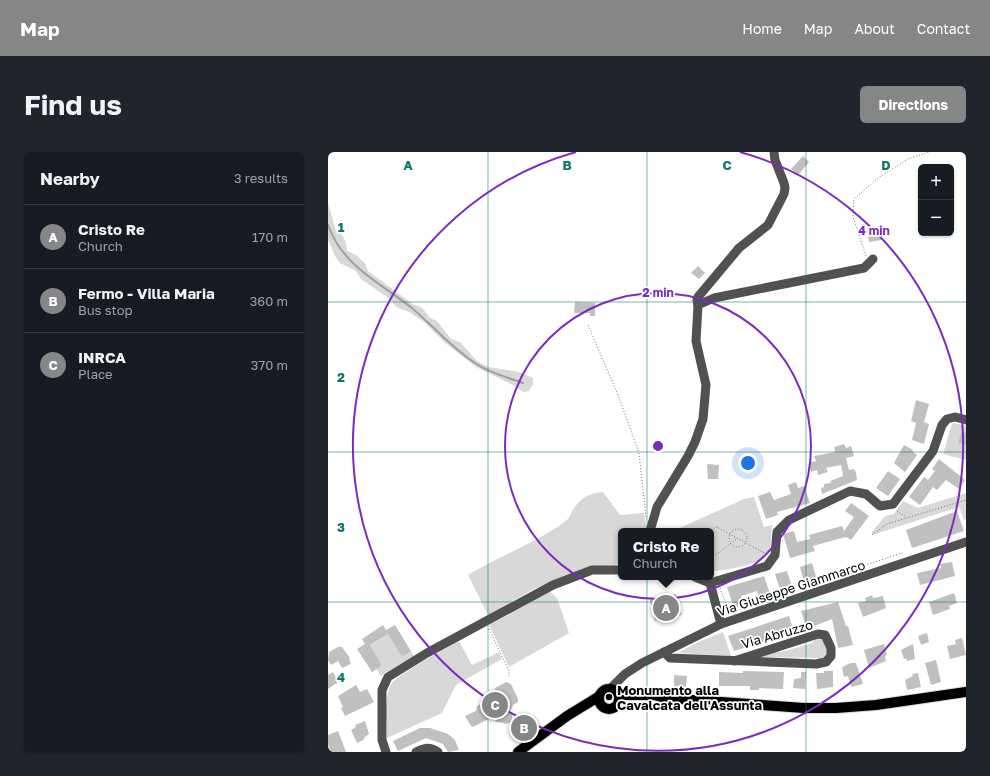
<!DOCTYPE html>
<meta charset="utf-8">
<style>
body{margin:0;font-family:"Golos Text",sans-serif;background:#20242c;color:#f1f3f6}
.controls{position:absolute;right:12px;top:12px;display:grid;overflow:hidden;border-radius:6px;box-shadow:0 1px 3px #0004}
.controls button{width:36px;height:36px;display:grid;place-items:center;padding:0;border:0;border-bottom:1px solid #363941;background:#171b24;color:#f1f3f6;font:20px sans-serif}
.you{position:absolute;left:420px;top:311px;width:14px;height:14px;margin:-10px;border:3px solid #fff;border-radius:50%;background:#1a73e8;box-shadow:0 0 0 6px #1a73e833}
.badge{display:grid;place-items:center;width:26px;height:26px;border-radius:50%;background:#858687;color:#fff;font-size:13px;font-weight:700}
.pin{position:absolute;translate:-50% -50%;border:2px solid #fff;box-shadow:0 1px 4px #0006}
.popup{position:absolute;left:290px;top:376px;width:96px;height:52px;box-sizing:border-box;display:grid;place-content:center;border-radius:6px;background:#171b24;filter:drop-shadow(0 1px 3px #0005);font-size:13px;white-space:nowrap;color:#9ea1a6}
.popup b{font-size:15px;color:#f1f3f6}
.popup::after{content:'';position:absolute;left:50%;top:100%;margin-left:-8px;border:8px solid transparent;border-top-color:#171b24}
.list{margin:0;padding:0;list-style:none}
h2{display:flex;justify-content:space-between;align-items:center;height:52px;margin:0;padding:0 16px;font-size:17px}
h2 small{font-size:13px;font-weight:400;color:#9ea1a6}
.list li{display:grid;grid-template-columns:26px 1fr auto;gap:12px;align-items:center;box-sizing:border-box;height:64px;padding:0 16px;border-top:1px solid #363941}
.list b{display:block;font-size:15px;white-space:nowrap}
.list p{margin:0;font-size:13px;white-space:nowrap;color:#9ea1a6}
.list em{font-size:13px;font-style:normal;color:#9ea1a6}
.map{position:relative;flex:none;width:638px;height:600px;overflow:hidden;border-radius:6px}
header{display:flex;align-items:center;gap:24px;box-sizing:border-box;height:56px;padding:0 20px;background:#858687;color:#fff}
header strong{font-size:19px}
nav{display:flex;gap:22px;margin-inline-start:auto;font-size:14px}
.intro{display:flex;align-items:center;justify-content:space-between;box-sizing:border-box;height:96px;padding:0 24px}
h1{margin:0;font-size:28px}
.button{padding:10px 18px;border-radius:6px;background:#858687;color:#fff;font-size:14px;font-weight:700}
main{display:flex;gap:24px;padding:0 24px}
aside{flex:1;background:#171b24;border-radius:6px;box-shadow:0 1px 3px #0004}
.map>svg:first-child{display:block}
</style>
<header>
<strong>Map</strong>
<nav><a>Home</a><a>Map</a><a>About</a><a>Contact</a></nav>
</header>
<div class="intro"><h1>Find us</h1><a class="button">Directions</a></div>
<main>
<aside>
<h2>Nearby<small>3 results</small></h2>
<ul class="list">
<li><span class="badge">A</span><div><b>Cristo Re</b><p>Church</p></div><em>170 m</em></li>
<li><span class="badge">B</span><div><b>Fermo - Villa Maria</b><p>Bus stop</p></div><em>360 m</em></li>
<li><span class="badge">C</span><div><b>INRCA</b><p>Place</p></div><em>370 m</em></li>
</ul>
</aside>
<div class="map">
<svg width="638" height="600" viewBox="0 0 638 600">
<rect width="100%" height="100%" fill="#fff"/>
<g fill="#d8d8d8">
<path d="M0,51L8,79C17,83 18,90 19,99L28,103L37,111L40,119L86,153L91,154L96,158L101,165L109,169L123,187L132,190L149,209L160,215L191,220L205,226V232L201,239L195,240L187,234L148,215L116,190L96,170L81,160L68,155L62,147L33,127L28,119L12,111L7,104L0,88Z"/>
<path d="M626,271L638,274V308L615,302L624,272Z"/>
<path d="M275,340L292,363L316,361L319,379H293V411L285,414L263,416L237,423L206,437L160,463L140,423C172,403 209,391 239,368C241,366 243,361 245,358C252,346 261,341 275,340Z"/>
<path d="M638,341V367L636,368L631,355L544,383V380L557,364L566,362L575,349L590,356Z"/>
<path d="M426,345L436,375L444,373C443,381 444,395 440,401C433,413 396,419 383,419V379H345L416,347Z"/>
<path d="M222,440L229,446L241,481L181,515L161,473Z"/>
<path d="M395,480L403,504L350,501L368,491Z"/>
<path d="M60,482L74,504L83,499L86,504L52,524L49,517L54,514L46,501L39,495Z"/>
<path d="M487,486L497,488L500,505L490,509L489,506L437,505L436,508H415L445,498L453,500L485,491Z"/>
<path d="M131,489L144,513L171,500L174,507L128,533L114,561L59,586C59,570 56,549 62,534C67,523 118,497 131,489Z"/>
</g>
<g fill="none" stroke-linecap="round" stroke-linejoin="round">
<path stroke="#9f9f9f" stroke-width="2" d="M0,73C15,115 53,131 85,157C106,175 124,196 147,211C161,221 179,225 195,231"/>
</g>
<g fill="#c0c0c0">
<path d="M475,4L481,10L470,23L463,17Z"/>
<path d="M552,75L553,88L541,90L539,77Z"/>
<path d="M370,114L377,121L371,127L363,121Z"/>
<path d="M247,150L267,151V164H262V161H246Z"/>
<path d="M588,248L601,252L596,270L601,272L596,292L584,288L588,271L583,269Z"/>
<path d="M634,279L638,281V293L630,291Z"/>
<path d="M516,292L518,296L523,294L526,304L518,306L521,318L526,317L528,320L529,328L494,342L493,336L496,335V332L503,331L502,329L515,324L513,313L498,316L500,320L490,323L489,318L483,320L481,311L488,309L486,304L507,300L506,295Z"/>
<path d="M576,293L585,298L584,299L589,303L577,320L566,311Z"/>
<path d="M611,307L637,328L631,337L618,328L609,338L605,335L592,353L581,345L596,325L600,328L607,319L604,317Z"/>
<path d="M379,312L391,313L390,327H380Z"/>
<path d="M560,319L572,327L560,344L548,336Z"/>
<path d="M468,330L470,336L476,334L482,351L449,360L450,363L438,367L430,344L442,340L446,348L463,342L460,333Z"/>
<path d="M523,351L541,364L523,388L518,385L510,387L485,394L487,399L462,406L455,382L466,379L469,390L482,387L481,383L514,374L516,379L526,365L517,359Z"/>
<path d="M629,359L636,379L584,396L578,378Z"/>
<path d="M624,410L627,424L592,433L589,421L613,416L612,412Z"/>
<path d="M484,411L490,431L477,434L472,415Z"/>
<path d="M459,419L465,438L453,441L447,422Z"/>
<path d="M436,424L443,445L432,448L429,439L413,444L416,453L406,456L399,435Z"/>
<path d="M626,441L629,451L621,454L622,457L605,463L601,450Z"/>
<path d="M348,442L353,463L327,469L322,448Z"/>
<path d="M544,443L545,446L555,444L558,456L535,465L530,451L538,449L537,446Z"/>
<path d="M510,450L518,474H520L525,493L510,496L504,467L479,477L473,459Z"/>
<path d="M461,464L466,480L406,499L400,484Z"/>
<path d="M55,473L58,478L67,473L83,499L74,505L60,482L42,493L54,514L44,520L29,497L37,492L34,487Z"/>
<path d="M599,481L601,490L593,493L590,484Z"/>
<path d="M634,486L638,503L622,507L619,494L628,492L627,488Z"/>
<path d="M556,492L559,503L557,504L558,509L541,516L536,498Z"/>
<path d="M585,492L587,507L579,509L578,506L576,507L573,498Z"/>
<path d="M10,495H14L22,506L21,507L23,512L14,516L10,509L3,513L0,508L1,500Z"/>
<path d="M608,508L613,530L603,533L597,511Z"/>
<path d="M523,511H528L535,532L523,535L520,524L516,525L514,515Z"/>
<path d="M415,519L456,520L455,537L431,536V538H422V534H391V520L415,521Z"/>
<path d="M496,519H505V535L489,537L488,521H496Z"/>
<path d="M5,520L10,530L0,537V523Z"/>
<path d="M473,520H478L477,537L465,536L466,527L473,526Z"/>
<path d="M590,521L593,535L579,538L577,528L585,524L584,522Z"/>
<path d="M346,523L359,524L358,535L346,534Z"/>
<path d="M178,530L183,532L190,547V550L185,553L182,560L185,561L183,570L178,572L167,569L168,563L145,575L143,574L137,564L148,559L149,554L162,547L163,544L165,545L167,536Z"/>
<path d="M28,533L32,540L39,537L46,550L17,564L13,556L15,555L10,544Z"/>
<path d="M37,569L41,582L38,584L35,588L29,591L23,578L28,575L27,573Z"/>
<path d="M92,576H102L120,582L127,588L131,598L120,600L115,592L98,586L70,599L65,589Z"/>
<path d="M10,579L18,600H3L0,592V583Z"/>
</g>
<g fill="none" stroke-linecap="round" stroke-linejoin="round">
<g stroke="#dbdbdb" stroke-width="12">
<g id="major">
<circle cx="281" cy="547" r="10"/>
<path d="M291,543H326L337,546L476,556H508L548,553L638,540"/>
<path d="M190,600L239,564L270,545"/>
</g>
</g>
<g stroke="#737373" stroke-width="1" stroke-dasharray="1 2" stroke-linecap="butt">
<path d="M538,104L525,65L526,47L550,26L580,7L601,0"/>
<path d="M260,173L290,243L311,301L318,365"/>
<path d="M569,359L578,365"/>
<circle cx="410" cy="386" r="9"/>
<path d="M383,379L389,375L438,402"/>
<path d="M544,383L559,372L638,348"/>
<path d="M383,406L410,386"/>
<path d="M348,425L360,428"/>
<path d="M500,428L499,426L574,401L575,404"/>
<path d="M392,436L401,461"/>
<path d="M161,477L181,519V524"/>
</g>
<g stroke="#515151" stroke-width="9">
<path d="M370,153L369,148L370,145L411,96L440,73L456,42L457,36L456,31L447,8L446,0"/>
<path d="M322,379L329,355L360,304L367,290L375,267L378,233L368,189L370,153L386,146L536,116L545,107"/>
<path d="M367,425L382,431L393,472"/>
<path d="M382,431L439,414L447,403L449,380L461,368L522,339L538,342L552,354L565,352L605,299L614,273L619,267L627,265L638,268"/>
<path d="M336,500L342,506L488,512L498,510L503,504V496L497,483L490,482L406,509"/>
<path d="M283,536L297,522L314,511L393,472L638,390"/>
<path d="M58,600L54,588V538L60,525L99,501L225,433L264,418H293"/>
<path d="M88,600C96,596 102,594 110,600"/>
</g>
<use href="#major" stroke="#000" stroke-width="10"/>
</g>
<path fill="none" stroke="#0f766e" stroke-width="1" stroke-opacity="0.55" d="M160,0V600M319,0V600M478,0V600M0,150H638M0,300H638M0,450H638"/>
<g fill="none" stroke="#7b2cbf" stroke-width="2">
<circle cx="330" cy="294" r="153"/>
<path d="M412 0A305 305 0 1 1 248 0"/>
</g>
<circle fill="#000" stroke="#fff" stroke-width="1.5" cx="281" cy="545" r="4"/>
<g text-anchor="middle" dominant-baseline="central" stroke-width="3.5" stroke-linejoin="round" paint-order="stroke">
<g font-size="13" fill="#000" stroke="#fff">
<text transform="translate(463 436) rotate(-18)">Via Giuseppe Giammarco</text>
<text transform="translate(449 482) rotate(-16)">Via Abruzzo</text>
</g>
<g font-size="13" font-weight="bold" fill="#000" stroke="#fff" text-anchor="start">
<text x="289" y="538">Monumento alla<tspan x="289" dy="15">Cavalcata dell'Assunta</tspan></text>
</g>
</g>
<g font-size="13" text-anchor="middle" font-weight="bold" fill="#0f766e" stroke="#fff" stroke-width="3.5" stroke-linejoin="round" paint-order="stroke">
<text x="80" y="18">A</text>
<text x="239" y="18">B</text>
<text x="399" y="18">C</text>
<text x="558" y="18">D</text>
<text x="13" y="80">1</text>
<text x="13" y="230">2</text>
<text x="13" y="380">3</text>
<text x="13" y="530">4</text>
</g>
<circle cx="330" cy="294" r="6" fill="#7b2cbf" stroke="#fff" stroke-width="2"/>
<g font-size="12" text-anchor="middle" font-weight="bold" fill="#7b2cbf" stroke="#fff" stroke-width="3.5" stroke-linejoin="round" paint-order="stroke">
<text x="546" y="83">4 min</text>
<text x="330" y="145">2 min</text>
</g>
</svg>
<div class="controls">
<button>+</button>
<button>−</button>
</div>
<div class="you"></div>
<div class="pin badge" style="left:338px;top:456px">A</div>
<div class="popup"><b>Cristo Re</b>Church</div>
<div class="pin badge" style="left:196px;top:576px">B</div>
<div class="pin badge" style="left:167px;top:553px">C</div>
</div>
</main>
